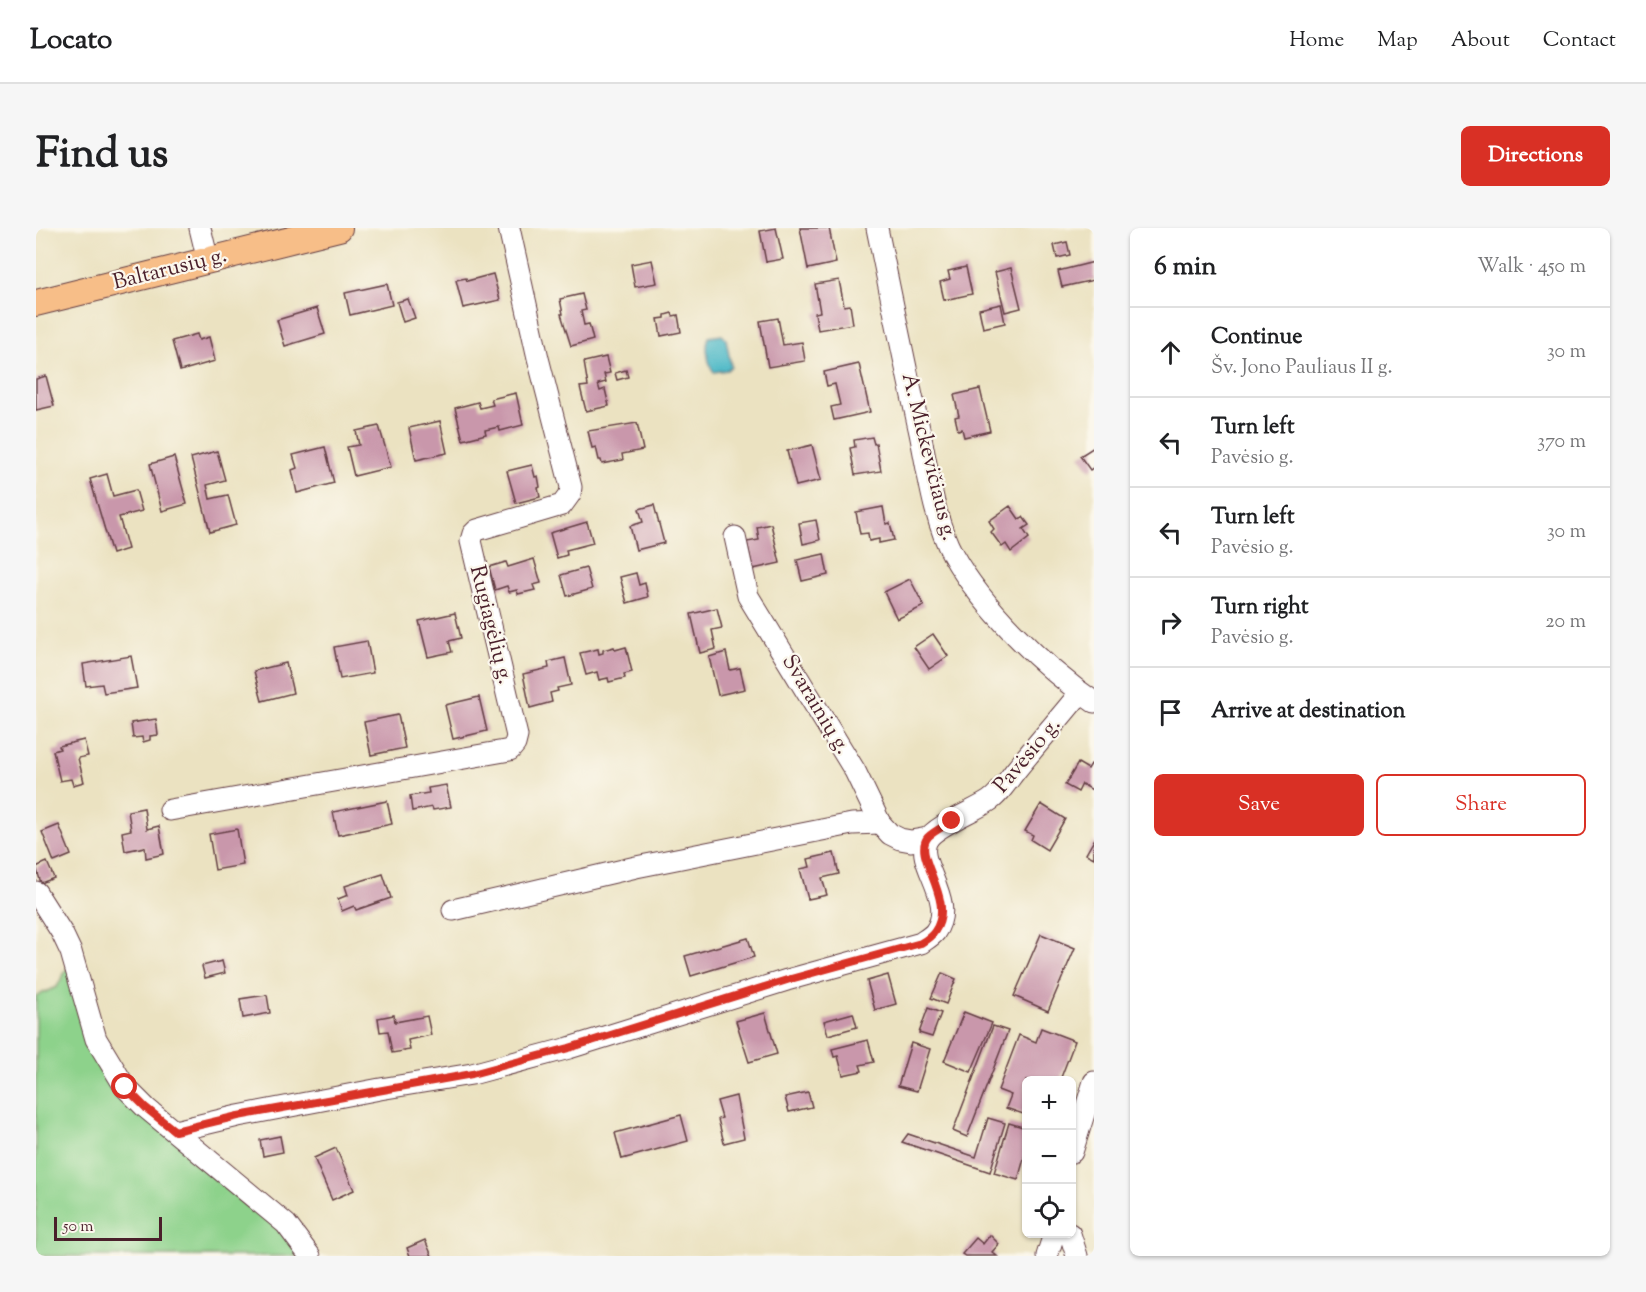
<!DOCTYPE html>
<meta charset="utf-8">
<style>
body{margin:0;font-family:"Sorts Mill Goudy",serif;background:#f6f6f6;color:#202124}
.controls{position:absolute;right:18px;bottom:18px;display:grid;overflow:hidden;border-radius:9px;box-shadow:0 2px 4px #0004}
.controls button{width:54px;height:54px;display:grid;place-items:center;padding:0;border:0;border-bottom:2px solid #e0e0e0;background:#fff;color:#202124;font:30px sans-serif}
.scale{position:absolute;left:18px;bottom:15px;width:108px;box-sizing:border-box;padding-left:6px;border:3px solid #4a1f2b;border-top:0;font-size:16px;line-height:21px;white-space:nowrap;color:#4a1f2b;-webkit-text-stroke:4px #fbf7ec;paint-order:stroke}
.stop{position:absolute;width:18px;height:18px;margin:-14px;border:4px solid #d93025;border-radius:50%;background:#fff}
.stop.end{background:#d93025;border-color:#fff;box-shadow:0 2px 6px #0008}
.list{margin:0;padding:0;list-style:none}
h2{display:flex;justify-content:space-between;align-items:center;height:78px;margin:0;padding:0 24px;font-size:26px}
h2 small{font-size:20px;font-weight:400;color:#757577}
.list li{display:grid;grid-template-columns:39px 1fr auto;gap:18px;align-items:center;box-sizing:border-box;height:90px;padding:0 24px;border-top:2px solid #e0e0e0}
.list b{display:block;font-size:22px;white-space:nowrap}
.list p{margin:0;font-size:20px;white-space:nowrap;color:#757577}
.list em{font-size:20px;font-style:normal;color:#757577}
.actions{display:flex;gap:12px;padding:18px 24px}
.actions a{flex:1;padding:14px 0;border:2px solid #d93025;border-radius:9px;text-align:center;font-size:21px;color:#d93025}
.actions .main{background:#d93025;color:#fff}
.icon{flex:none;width:33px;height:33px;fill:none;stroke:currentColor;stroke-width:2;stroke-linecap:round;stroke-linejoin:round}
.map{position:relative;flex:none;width:1058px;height:1028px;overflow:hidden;border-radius:9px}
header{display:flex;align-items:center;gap:36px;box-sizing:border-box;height:84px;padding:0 30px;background:#fff;border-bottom:2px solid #e0e0e0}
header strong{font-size:28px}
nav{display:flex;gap:33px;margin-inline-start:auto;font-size:21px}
.intro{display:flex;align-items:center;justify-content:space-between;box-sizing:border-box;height:144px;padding:0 36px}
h1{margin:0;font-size:42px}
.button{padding:15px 27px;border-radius:9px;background:#d93025;color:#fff;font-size:21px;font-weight:700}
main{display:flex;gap:36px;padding:0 36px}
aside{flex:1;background:#fff;border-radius:9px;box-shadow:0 2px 4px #0004}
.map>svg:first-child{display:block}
</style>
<header>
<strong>Locato</strong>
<nav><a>Home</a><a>Map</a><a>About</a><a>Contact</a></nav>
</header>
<div class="intro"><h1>Find us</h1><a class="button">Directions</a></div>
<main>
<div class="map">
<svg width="1058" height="1028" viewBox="0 0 1058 1028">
<rect width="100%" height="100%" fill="#fbf7ec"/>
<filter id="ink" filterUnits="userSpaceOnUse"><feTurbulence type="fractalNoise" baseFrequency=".0167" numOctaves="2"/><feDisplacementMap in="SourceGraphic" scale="12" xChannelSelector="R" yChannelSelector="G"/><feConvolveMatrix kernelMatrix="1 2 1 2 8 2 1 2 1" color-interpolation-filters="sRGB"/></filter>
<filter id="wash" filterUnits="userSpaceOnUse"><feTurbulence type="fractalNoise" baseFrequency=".008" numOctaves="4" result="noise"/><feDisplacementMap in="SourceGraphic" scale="24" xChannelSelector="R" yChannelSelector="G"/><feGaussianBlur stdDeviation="1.35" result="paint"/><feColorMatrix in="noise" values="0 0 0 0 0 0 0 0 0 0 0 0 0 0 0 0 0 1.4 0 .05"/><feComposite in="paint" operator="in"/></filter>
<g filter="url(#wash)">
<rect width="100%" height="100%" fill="#ebe2c1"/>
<path fill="#8dd28b" stroke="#6c785b" stroke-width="1.5" d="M33,737L61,823L227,982L266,1028H0V768L21,759Z"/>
<path fill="#4ab7c6" stroke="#4a6b78" stroke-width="1.5" d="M686,107L690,111L695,138L691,142L678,144C672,137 669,118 673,109Z"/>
<g id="blocks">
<g fill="#c997ab">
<path d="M740,0L747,31L730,34L724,3Z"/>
<path d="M764,0H793L800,35L772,41Z"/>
<path d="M1031,14L1034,27L1021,30L1018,17Z"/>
<path d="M616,32L621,55L599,59L595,36Z"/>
<path d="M1058,34V52L1026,59L1022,43Z"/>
<path d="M930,39L936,66L908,72L904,54L914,51L912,43Z"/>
<path d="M975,40L985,80L969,84L959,44Z"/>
<path d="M457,46L464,72L427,80L420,52L430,50L431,53Z"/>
<path d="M803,52L808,78L814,77L817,96L782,102L779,85L784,84L779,56Z"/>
<path d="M351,56L356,77L314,87L309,65Z"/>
<path d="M546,66L550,82L545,83L548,97L553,96L557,112L535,118L525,86H527L524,71Z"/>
<path d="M372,71L379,90L367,94L361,74Z"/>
<path d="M965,76L969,95L947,100L943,81Z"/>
<path d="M281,80L289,106L249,118L241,92Z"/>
<path d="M636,85L637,88L642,87L645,104L625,108L622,91L629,90V87Z"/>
<path d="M742,90L747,117L766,114L769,133L732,139L724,93Z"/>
<path d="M161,106L163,112L173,109L179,133L144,143L136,113Z"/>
<path d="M570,129L574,145L568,146L570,154L562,156L564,163L569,161L573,178L550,183L544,159L552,158L548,134Z"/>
<path d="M823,136L834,184L798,192L795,179L804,177L799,156L791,158L788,144Z"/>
<path d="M590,142L592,149L581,152L579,145Z"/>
<path d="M10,148L18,178L0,182V151Z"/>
<path d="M944,161L954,203L928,209L926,201L922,202L919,189L923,188L918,167Z"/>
<path d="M480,165L487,197L464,203L463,199L449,202L450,206L427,212L419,180L442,174L444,180L457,177L455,171Z"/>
<path d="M404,193L411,225L380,232L373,200Z"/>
<path d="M601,195L607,222L586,226L587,232L566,236L565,232H563L560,219L556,220L552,203Z"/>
<path d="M343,198L355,239L318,248L311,219L323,217L320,203Z"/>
<path d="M836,209L838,216L840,215L845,243L819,247L814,220L819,219L818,212Z"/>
<path d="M776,217L785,252L760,258L751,223Z"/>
<path d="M289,219L298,255L261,265L256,242L261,240L257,227Z"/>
<path d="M1058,219V239L1054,242L1044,228Z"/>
<path d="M181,223L189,252L171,257L174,271L192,267L200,297L174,304L155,230Z"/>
<path d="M138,229L151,276L126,283L114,236Z"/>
<path d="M496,237L499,249L502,248L504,259L502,260L504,269L480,275L471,243Z"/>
<path d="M71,246L77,268L100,262L106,283L83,289L92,321L76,326L54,251Z"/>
<path d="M618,277L628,315L600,322L594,298L607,294L603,281Z"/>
<path d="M974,278L983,291L987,289L993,297L987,301L993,310L975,324L970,316L966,319L955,304L958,301L953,293Z"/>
<path d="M847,279L850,296L854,295L858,312L843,315V311L833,313L832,305L824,306L820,284Z"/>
<path d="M780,292L784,312L767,316L763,295Z"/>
<path d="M551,294L557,315L530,322L531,327L521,330L514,305Z"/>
<path d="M735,296L744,335L717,341L711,314L723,312L721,299Z"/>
<path d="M788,326L792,347L766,353L761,332Z"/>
<path d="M498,331L505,355L497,357L499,362L482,366L481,362L473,364L471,358L459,362L453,339L470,334L472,339Z"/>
<path d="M550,340L556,361L531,368L525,347Z"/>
<path d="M600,345L603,357L609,355L612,369L591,375L584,349Z"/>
<path d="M874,351L888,378L861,391L848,364Z"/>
<path d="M681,380L686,400L676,402L680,421L664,425L655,386Z"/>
<path d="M419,385L425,410L413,413L416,424L392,429L383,393Z"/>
<path d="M897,406L912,428L893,441L878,419Z"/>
<path d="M331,413L337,445L304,451L298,419Z"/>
<path d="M578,419L579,422L590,419L596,444L588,446L589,450L573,454L572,450L563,452L561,444L550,447L544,425L562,421L563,426L567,425V422Z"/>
<path d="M690,424L694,442L704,440L709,461L682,467L673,429Z"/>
<path d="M95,428L101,460L68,465L66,456L50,458L47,436Z"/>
<path d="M529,430L535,457L521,460L522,463L514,465L516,474L494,480L487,446L513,440L512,434Z"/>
<path d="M250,435L257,465L226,473L218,443Z"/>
<path d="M443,469L451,503L417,511L409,477Z"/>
<path d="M362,487L369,520L335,527L328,494Z"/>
<path d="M120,491L122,507L114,508V512L107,514L106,509L97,510L95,495Z"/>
<path d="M48,512L52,528L42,530L48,554L37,557L35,551L24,553L17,523L24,521L23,518Z"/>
<path d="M1042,535L1052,541L1055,536L1058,538V563L1046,556L1042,564L1029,557Z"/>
<path d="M410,557L415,579L397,582L396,579L376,583L374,568L393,565L392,560Z"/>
<path d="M351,573L356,596L302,607L297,584Z"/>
<path d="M1005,576L1029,591L1011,622L995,612L997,607L989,603Z"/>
<path d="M108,580L111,601L123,598L128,626L110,630L109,619L89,623L86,604L95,602L92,583Z"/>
<path d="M23,597L35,627L18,634L6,604Z"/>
<path d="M201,601L207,637L179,642L173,606Z"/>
<path d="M1058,612V630L1050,626Z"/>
<path d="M798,625L803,646L786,650L791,667L772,671L764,641L774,639L772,631Z"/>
<path d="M11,634L18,650L5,655L0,639Z"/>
<path d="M347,646L355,670L320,682L318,678L306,683L302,671L312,667L309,658Z"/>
<path d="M1005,706L1039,720L1012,783L978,768Z"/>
<path d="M712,710L718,729L655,748L649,728Z"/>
<path d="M186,733L189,745L169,750L166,738Z"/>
<path d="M906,745L920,751L910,776L895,770Z"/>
<path d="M852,747L860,776L839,782L831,753Z"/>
<path d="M231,767L234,785L207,790L204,771Z"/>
<path d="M892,780L905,785L896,809L883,805Z"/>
<path d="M928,784L956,795L935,844L908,833Z"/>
<path d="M729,785L741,826L713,834L700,793Z"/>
<path d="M817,785L821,799L792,807L788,793Z"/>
<path d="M358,787L359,794L391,788L395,807L372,812L374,822L356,825L352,803L344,804L342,790Z"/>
<path d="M957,798L972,803L931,909L917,903Z"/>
<path d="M1005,800L1039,813L1024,852H990V887L970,880L975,867L962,862L983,807L1000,814Z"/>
<path d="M832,812L838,834L824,837L826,843L807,847L802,828L798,829L796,821Z"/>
<path d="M875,815L894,821L881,863L862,858Z"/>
<path d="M772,864L776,879L753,884L749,869Z"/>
<path d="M700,868L708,910L688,915L682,891L686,890L681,873Z"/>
<path d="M645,887L652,913L586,931L579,905Z"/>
<path d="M952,890L969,895L954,944L866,914L872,906L940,929Z"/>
<path d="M973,895L990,900V923L982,952L958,945Z"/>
<path d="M244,908L247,924L227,928L224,912Z"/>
<path d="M300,920L318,962L296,972L278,930Z"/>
<path d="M954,1007L963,1016L956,1024L961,1028H929L926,1026L940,1010L947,1016Z"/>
<path d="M389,1012L396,1028H374L371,1020Z"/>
</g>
</g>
</g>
<g filter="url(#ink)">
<use href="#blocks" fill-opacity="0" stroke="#623c42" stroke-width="1.5"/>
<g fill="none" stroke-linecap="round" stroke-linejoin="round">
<g stroke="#623c42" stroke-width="23">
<g id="minor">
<path d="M164,0L172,33"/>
<path d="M841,0C855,68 869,137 884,205C892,243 898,293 917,327C946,379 1009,441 1058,474"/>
<path d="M699,309L712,368L819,543L844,595L854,606L864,611L875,613L892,610"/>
<path d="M134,582L474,522L479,516L481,508L435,313L437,306L441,302L526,277L534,266L535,259L502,130L473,0"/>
<path d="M0,664L26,705L35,724L60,811L89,859L110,880L250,996L274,1028"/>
<path d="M417,682L600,639L816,596L844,595"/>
<path d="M139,903L202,888L344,861L436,846L533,820L751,752L885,715C889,712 896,708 899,704C922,672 878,635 891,612C899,598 938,583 953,573C963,567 972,552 980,542C1001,516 1023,491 1044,465"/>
<path d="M1036,924L1058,854"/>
<path d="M1034,1006L1041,1028"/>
<path d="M1011,1028L1018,1006"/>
</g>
</g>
<g stroke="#623c42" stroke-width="28">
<path id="major" d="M0,75L303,0"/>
</g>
<use href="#minor" stroke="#fff" stroke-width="21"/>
<use href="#major" stroke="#f7be88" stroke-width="26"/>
</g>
</g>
<g fill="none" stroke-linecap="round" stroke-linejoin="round" filter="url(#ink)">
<path stroke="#d93025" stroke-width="8" d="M89,859L110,880L139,903L202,888L436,846L533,820L751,752L885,715C890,712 896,708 899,703C921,671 875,628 892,609C898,603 909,598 916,593"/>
</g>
<g text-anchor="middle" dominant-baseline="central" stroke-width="4.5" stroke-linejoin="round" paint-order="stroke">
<g font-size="22" fill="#4a1f2b" stroke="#fbf7ec">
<text transform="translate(134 42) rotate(-14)">Baltarusių g.</text>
<text transform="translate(892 229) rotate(76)">A. Mickevičiaus g.</text>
<text transform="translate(454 397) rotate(76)">Rugiagėlių g.</text>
<text transform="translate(779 477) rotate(59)">Svarainių g.</text>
<text transform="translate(992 528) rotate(-50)">Pavėsio g.</text>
</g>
</g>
</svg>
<div class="controls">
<button>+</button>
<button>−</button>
<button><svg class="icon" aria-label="locate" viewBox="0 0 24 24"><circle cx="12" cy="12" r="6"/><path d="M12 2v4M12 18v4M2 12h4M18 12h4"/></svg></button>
</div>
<div class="scale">50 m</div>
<div class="stop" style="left:89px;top:859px"></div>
<div class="stop end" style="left:916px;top:593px"></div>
</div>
<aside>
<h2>6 min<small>Walk · 450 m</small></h2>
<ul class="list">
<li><svg class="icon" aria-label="ahead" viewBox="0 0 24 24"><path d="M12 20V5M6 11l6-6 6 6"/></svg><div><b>Continue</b><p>Šv. Jono Pauliaus II g.</p></div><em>30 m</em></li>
<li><svg class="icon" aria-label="left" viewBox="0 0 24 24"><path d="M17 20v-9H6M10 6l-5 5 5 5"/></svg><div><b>Turn left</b><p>Pavėsio g.</p></div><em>370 m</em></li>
<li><svg class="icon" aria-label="left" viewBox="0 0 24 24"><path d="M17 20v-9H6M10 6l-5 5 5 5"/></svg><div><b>Turn left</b><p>Pavėsio g.</p></div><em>30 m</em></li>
<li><svg class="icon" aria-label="right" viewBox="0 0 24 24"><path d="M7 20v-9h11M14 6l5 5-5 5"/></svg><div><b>Turn right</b><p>Pavėsio g.</p></div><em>20 m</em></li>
<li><svg class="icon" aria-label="arrive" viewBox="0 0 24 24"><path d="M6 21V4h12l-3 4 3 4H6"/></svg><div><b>Arrive at destination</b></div></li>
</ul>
<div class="actions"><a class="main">Save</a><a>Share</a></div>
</aside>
</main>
